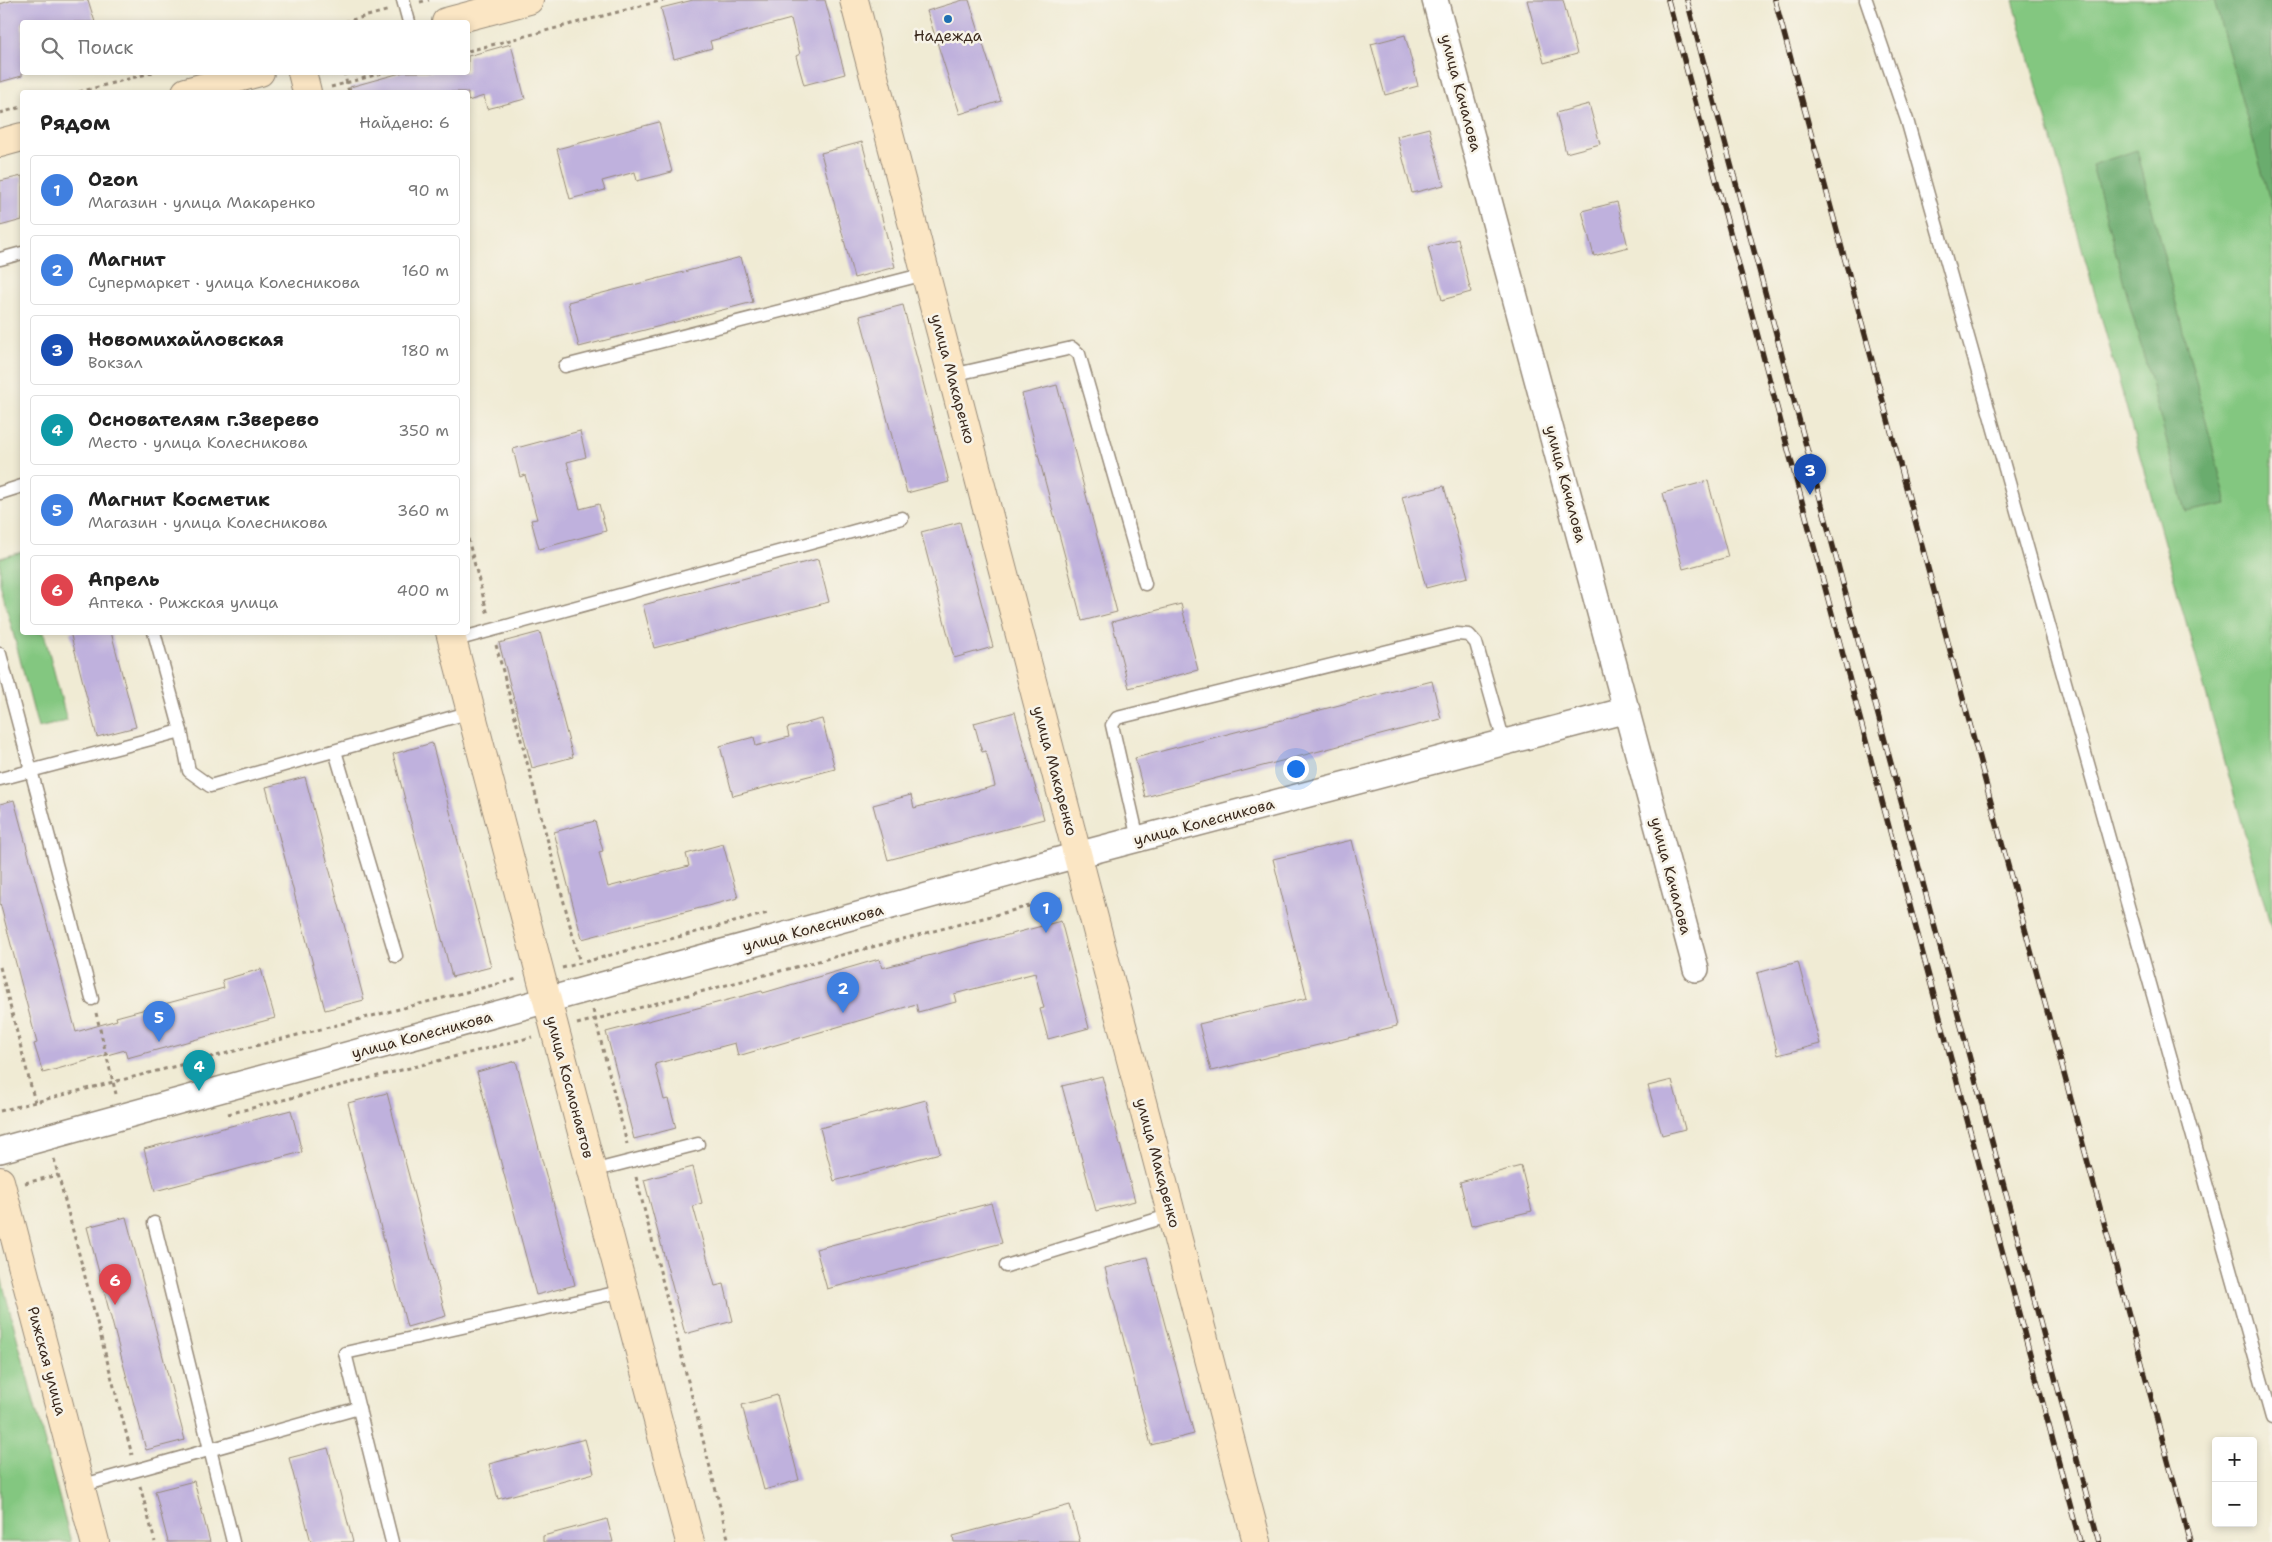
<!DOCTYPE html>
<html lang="ru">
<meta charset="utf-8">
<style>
body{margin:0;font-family:"Shantell Sans",sans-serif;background:#f6f6f6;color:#222}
.controls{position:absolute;right:15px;bottom:15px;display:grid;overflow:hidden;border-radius:5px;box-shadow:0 2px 8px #0003}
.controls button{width:45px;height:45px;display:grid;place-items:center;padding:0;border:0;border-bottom:1px solid #e0e0e0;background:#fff;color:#222;font:25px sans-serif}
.you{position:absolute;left:1295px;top:768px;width:18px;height:18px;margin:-12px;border:4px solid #fff;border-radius:50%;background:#1a73e8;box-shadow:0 0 0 8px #1a73e833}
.badge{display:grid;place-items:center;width:32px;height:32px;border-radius:50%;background:#1f6fb2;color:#fff;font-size:16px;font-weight:700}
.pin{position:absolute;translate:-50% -41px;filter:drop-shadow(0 1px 2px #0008)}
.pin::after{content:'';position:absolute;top:26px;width:18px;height:15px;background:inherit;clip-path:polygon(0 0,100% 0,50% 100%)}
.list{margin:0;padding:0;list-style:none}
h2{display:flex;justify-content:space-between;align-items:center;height:65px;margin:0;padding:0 20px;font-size:21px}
h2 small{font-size:16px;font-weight:400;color:#767676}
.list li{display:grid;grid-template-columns:32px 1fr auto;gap:15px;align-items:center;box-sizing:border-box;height:70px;margin:0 10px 10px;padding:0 10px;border:1px solid #e0e0e0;border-radius:5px}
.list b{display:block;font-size:19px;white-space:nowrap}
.list p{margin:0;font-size:16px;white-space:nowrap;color:#767676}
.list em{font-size:16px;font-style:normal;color:#767676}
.icon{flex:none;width:28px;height:28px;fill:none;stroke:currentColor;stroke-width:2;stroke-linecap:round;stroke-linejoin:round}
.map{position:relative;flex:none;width:2272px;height:1542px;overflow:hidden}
.search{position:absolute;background:#fff;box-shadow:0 2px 8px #0003;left:20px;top:20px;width:450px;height:55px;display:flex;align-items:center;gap:12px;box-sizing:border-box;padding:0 18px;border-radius:5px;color:#767676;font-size:19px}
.panel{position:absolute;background:#fff;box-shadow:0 2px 8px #0003;left:20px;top:90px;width:450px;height:545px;border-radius:5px}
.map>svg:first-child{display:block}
</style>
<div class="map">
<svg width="2272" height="1542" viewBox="0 0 2272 1542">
<rect width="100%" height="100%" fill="#f7f3e8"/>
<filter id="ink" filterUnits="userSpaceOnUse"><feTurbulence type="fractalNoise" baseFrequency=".02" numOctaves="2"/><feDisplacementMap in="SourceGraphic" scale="10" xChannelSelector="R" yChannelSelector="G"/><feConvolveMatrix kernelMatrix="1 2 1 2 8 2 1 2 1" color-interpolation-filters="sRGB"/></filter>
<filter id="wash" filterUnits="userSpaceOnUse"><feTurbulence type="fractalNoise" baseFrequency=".0096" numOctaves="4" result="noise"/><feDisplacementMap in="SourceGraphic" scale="20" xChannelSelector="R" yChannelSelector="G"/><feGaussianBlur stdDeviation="1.12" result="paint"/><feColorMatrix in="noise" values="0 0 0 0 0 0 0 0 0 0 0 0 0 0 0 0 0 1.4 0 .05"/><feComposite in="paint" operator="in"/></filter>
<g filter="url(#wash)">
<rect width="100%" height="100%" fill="#f0ebd4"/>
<g fill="#83c780" stroke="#5f784f">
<path d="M2013,0H2272V931Z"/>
<path d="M22,552V632L44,633L67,721L38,728L0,583V558Z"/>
<path d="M0,1273L71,1542H0Z"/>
</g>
<g fill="#6aac6e" stroke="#526b46">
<path d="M2214,0H2272V208Z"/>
<path d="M2137,150L2227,504L2186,512L2092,165Z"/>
</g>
<g id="blocks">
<g fill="#bfb1dd">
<path d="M13,0H88L95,22H22V76L0,82V4Z"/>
<path d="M693,0H825L845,74L804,85L796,56L800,54L791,19L710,41L712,48L674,59L661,8Z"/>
<path d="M963,0H969L1001,101L960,114L927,11Z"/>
<path d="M1527,0H1563L1577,54L1544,63Z"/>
<path d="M1405,35L1418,86L1385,95L1371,44Z"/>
<path d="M511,44L525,99L487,109L484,96L468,101V92H351L350,87L404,72H468V56Z"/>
<path d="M1589,104L1600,144L1566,153L1556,113Z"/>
<path d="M659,122L672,172L637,181L635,172L602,181L605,190L570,199L557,149Z"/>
<path d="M1429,128L1444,185L1412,193L1397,136Z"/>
<path d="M862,142L895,267L854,278L821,153Z"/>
<path d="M22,176V220L0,226V181Z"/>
<path d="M1617,202L1628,247L1594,256L1582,211Z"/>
<path d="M1458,239L1471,292L1442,300L1428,247Z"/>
<path d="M741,257L753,302L579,347L568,302Z"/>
<path d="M903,305L949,482L907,493L860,316Z"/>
<path d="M1057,385L1117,612L1082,621L1022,394Z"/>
<path d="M580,431L586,457L567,462L580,509L599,504L606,531L539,549L531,520L537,519L525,475L520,477L513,449Z"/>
<path d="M1708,481L1728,557L1683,569L1663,493Z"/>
<path d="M1444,486L1468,577L1426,588L1402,497Z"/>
<path d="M960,522L993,647L954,658L921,532Z"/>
<path d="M818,559L829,602L654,648L643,605Z"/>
<path d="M1181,604L1198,670L1129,688L1112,622Z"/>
<path d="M70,632H111L136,727L97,737Z"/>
<path d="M540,632L573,757L532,768L499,643Z"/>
<path d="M1432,681L1441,719L1145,797L1135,758Z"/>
<path d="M1015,712L1044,819L888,860L873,805L911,795L914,808L995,786L986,751L982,752L974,723Z"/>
<path d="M822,719L835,769L733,796L720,746L754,737L756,746L789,737L787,728Z"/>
<path d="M432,743L491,967L452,977L393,754Z"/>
<path d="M305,777L364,1000L325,1010L266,787Z"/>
<path d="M14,800L76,1032L117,1020L116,1017L224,988L222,980L261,969L275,1018L127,1058L125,1050L43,1073L34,1044L37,1043L0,903V804Z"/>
<path d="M595,821L603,851L599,852L608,887L689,866L686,854L723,844L738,898L582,939L554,832Z"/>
<path d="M1352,840L1397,1026L1211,1071L1199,1024L1307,998L1273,859Z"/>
<path d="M1061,921L1089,1028L1048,1039L1040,1009L1044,1008L1035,973L954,994L956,1002L918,1012L916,1004L738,1056L735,1043L655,1064L664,1100L668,1099L676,1128L634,1139L606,1032L762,991L763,993L879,959L882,968Z"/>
<path d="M1798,962L1820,1044L1778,1055L1757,973Z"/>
<path d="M516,1061L575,1285L536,1295L477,1072Z"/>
<path d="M1102,1076L1135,1201L1096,1211L1062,1086Z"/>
<path d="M1672,1080L1685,1129L1662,1135L1648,1086Z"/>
<path d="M387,1093L446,1316L407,1327L348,1103Z"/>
<path d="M926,1100L940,1153L834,1181L820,1128Z"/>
<path d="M291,1110L302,1152L155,1191L144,1149Z"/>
<path d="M1521,1166L1532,1211L1471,1226L1460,1182Z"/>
<path d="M693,1167L702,1203L693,1206L715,1286L724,1284L733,1321L685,1334L644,1180Z"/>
<path d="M991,1203L1002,1243L827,1289L816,1249Z"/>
<path d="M126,1217L185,1440L146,1450L87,1227Z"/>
<path d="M1147,1257L1194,1434L1151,1445L1105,1268Z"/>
<path d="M777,1395L799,1480L764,1490L742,1405Z"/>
<path d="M585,1439L594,1473L498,1499L489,1464Z"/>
<path d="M328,1448L353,1542H311L289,1458Z"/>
<path d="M194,1481L210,1542H168L155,1491Z"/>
<path d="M1070,1505L1080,1542H954L953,1536Z"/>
<path d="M607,1519L613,1542H543V1536Z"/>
</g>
</g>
</g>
<g filter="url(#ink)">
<use href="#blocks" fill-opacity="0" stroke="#968a79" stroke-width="1"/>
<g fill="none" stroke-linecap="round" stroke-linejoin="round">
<g stroke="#968a79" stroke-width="15">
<g id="lane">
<path d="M403,0L409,22"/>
<path d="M1866,0L1907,120L2272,1418"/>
<path d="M0,259L22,253"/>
<path d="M565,366L925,274"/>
<path d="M952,375L1072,348L1079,354L1145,584"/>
<path d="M0,493L22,486"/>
<path d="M154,632L181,731"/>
<path d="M452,641L902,518"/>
<path d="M0,654L92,999"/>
<path d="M335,751L396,956"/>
<path d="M0,779L181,731L189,771L210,786L471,712"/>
<path d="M1138,839L1112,725L1117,718L1457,634L1469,635L1476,643L1504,742"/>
<path d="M592,1171L698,1144"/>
<path d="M154,1223L233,1542"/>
<path d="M1006,1266L1171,1215"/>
<path d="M80,1486L359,1408"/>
<path d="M392,1542L345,1353L624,1291"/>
</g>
</g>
<g stroke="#968a79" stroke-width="28">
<g id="street">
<path d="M1435,0L1696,969"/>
<path d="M0,1150L1077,855L1627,710"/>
</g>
</g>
<g stroke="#968a79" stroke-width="30">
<g id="secondary">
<path d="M854,0L1257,1542"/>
<path d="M446,22L529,0"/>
<path d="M302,72L307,92"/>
<path d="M186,92L260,72"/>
<path d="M0,143L22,137"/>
<path d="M450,632L690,1542"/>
<path d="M0,1181L95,1542"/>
</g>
</g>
<g stroke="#968a79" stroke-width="3" stroke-dasharray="4 4" stroke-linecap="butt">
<path d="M420,2L429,0"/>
<path d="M344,22L390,10"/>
<path d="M468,51L664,0"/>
<path d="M344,72L349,92"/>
<path d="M331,87L386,72"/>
<path d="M79,92L154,72"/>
<path d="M0,113L22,107"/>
<path d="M468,539L488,615"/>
<path d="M496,645L580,963"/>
<path d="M0,967L35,1102"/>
<path d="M562,968L768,913"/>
<path d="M593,1010L627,1144"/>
<path d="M96,1013L116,1094"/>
<path d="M577,1024L1064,897"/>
<path d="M0,1111L517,979"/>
<path d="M228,1114L532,1037"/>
<path d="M54,1159L132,1455"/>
<path d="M636,1177L729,1542"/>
<path d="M25,1183L58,1175"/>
<path d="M140,1486L155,1542"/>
</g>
<use href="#lane" stroke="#fff" stroke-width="12"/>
<use href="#street" stroke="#fff" stroke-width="25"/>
<use href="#secondary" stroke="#fbe6c4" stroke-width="28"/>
<g stroke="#3b2a1e" stroke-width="5.5">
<g id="rail">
<path d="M1668,0L2080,1542"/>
<path d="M1687,0L2099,1542"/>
<path d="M1775,0L2190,1542"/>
</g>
</g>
<use href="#rail" stroke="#f7f3e8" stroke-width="4" stroke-dasharray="11" stroke-linecap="butt"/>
</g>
</g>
<circle fill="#1f6fb2" stroke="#f7f3e8" stroke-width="2" cx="948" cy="19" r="5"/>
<g text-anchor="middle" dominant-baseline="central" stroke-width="5" stroke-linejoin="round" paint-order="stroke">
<g font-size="15" fill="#3b2a1e" stroke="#f7f3e8">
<text x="948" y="36">Надежда</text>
</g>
<g font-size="15" fill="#3b2a1e" stroke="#f7f3e8">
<text transform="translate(1461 93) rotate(75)">улица Качалова</text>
<text transform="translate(953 379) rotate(75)">улица Макаренко</text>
<text transform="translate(1566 484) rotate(75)">улица Качалова</text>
<text transform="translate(1055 771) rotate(75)">улица Макаренко</text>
<text transform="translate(1204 822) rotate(-15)">улица Колесникова</text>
<text transform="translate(1671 876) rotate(75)">улица Качалова</text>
<text transform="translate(813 928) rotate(-15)">улица Колесникова</text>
<text transform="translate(422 1035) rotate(-15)">улица Колесникова</text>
<text transform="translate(570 1087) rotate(75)">улица Космонавтов</text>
<text transform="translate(1158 1163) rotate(75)">улица Макаренко</text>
<text transform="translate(47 1361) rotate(75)">Рижская улица</text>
</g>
</g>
</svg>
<div class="controls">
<button>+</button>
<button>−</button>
</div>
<div class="you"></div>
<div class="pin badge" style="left:1046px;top:933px;background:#3f7fe0">1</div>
<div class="pin badge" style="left:843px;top:1013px;background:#3f7fe0">2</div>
<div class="pin badge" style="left:1810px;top:495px;background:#1a4fb4">3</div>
<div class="pin badge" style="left:199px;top:1091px;background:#0f9aa8">4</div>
<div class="pin badge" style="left:159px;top:1042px;background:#3f7fe0">5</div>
<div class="pin badge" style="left:115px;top:1305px;background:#e0444e">6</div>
<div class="search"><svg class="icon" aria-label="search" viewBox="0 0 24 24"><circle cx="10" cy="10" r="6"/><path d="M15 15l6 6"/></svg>Поиск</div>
<section class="panel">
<h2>Рядом<small>Найдено: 6</small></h2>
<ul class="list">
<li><span class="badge" style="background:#3f7fe0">1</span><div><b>Ozon</b><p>Магазин · улица Макаренко</p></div><em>90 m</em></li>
<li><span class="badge" style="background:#3f7fe0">2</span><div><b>Магнит</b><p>Супермаркет · улица Колесникова</p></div><em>160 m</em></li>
<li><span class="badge" style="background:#1a4fb4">3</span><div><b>Новомихайловская</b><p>Вокзал</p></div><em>180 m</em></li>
<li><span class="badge" style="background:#0f9aa8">4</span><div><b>Основателям г.Зверево</b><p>Место · улица Колесникова</p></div><em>350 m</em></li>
<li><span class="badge" style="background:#3f7fe0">5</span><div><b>Магнит Косметик</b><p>Магазин · улица Колесникова</p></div><em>360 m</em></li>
<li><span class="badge" style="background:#e0444e">6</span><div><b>Апрель</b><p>Аптека · Рижская улица</p></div><em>400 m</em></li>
</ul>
</section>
</div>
